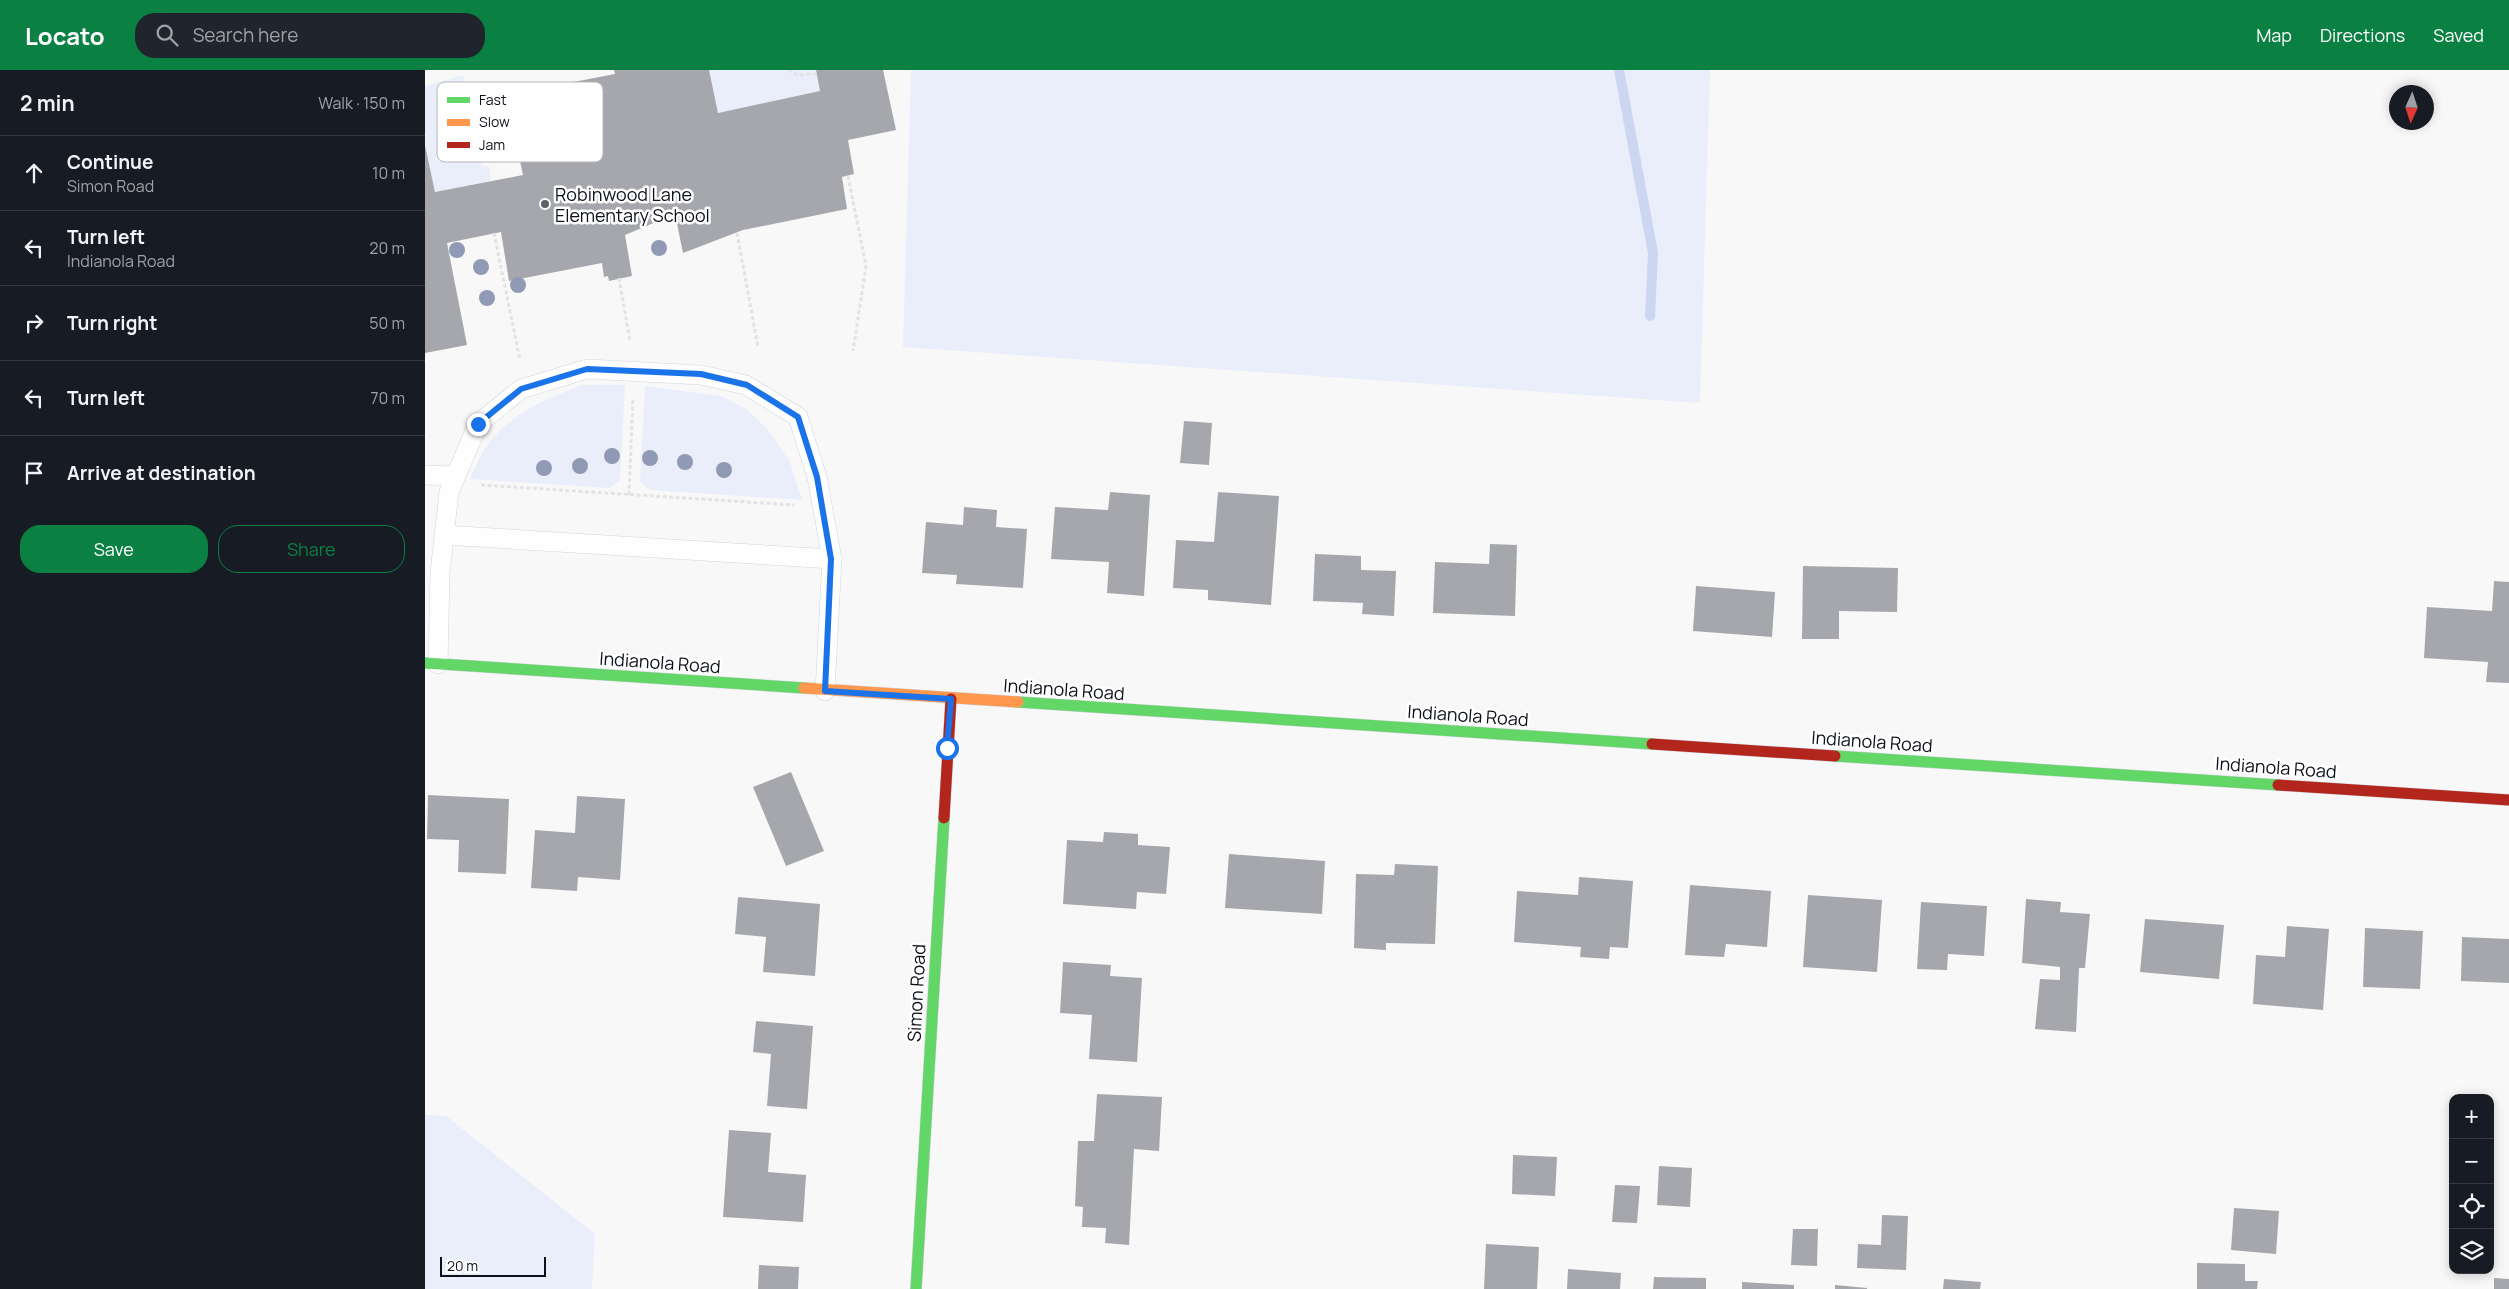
<!DOCTYPE html>
<meta charset="utf-8">
<style>
body{margin:0;font-family:Manrope,sans-serif;background:#20242c;color:#f1f3f6}
.controls{position:absolute;right:15px;bottom:15px;display:grid;overflow:hidden;border-radius:10px;box-shadow:0 2px 12px #0003}
.controls button{width:45px;height:45px;display:grid;place-items:center;padding:0;border:0;border-bottom:1px solid #363941;background:#171b24;color:#f1f3f6;font:25px sans-serif}
.compass{position:absolute;left:1964px;top:15px;width:45px;height:45px;border-radius:50%;background:#171b24;box-shadow:0 2px 12px #0003;rotate:183deg}
.scale{position:absolute;left:15px;bottom:12px;width:106px;box-sizing:border-box;padding-left:5px;border:2px solid #0c101b;border-top:0;font-size:14px;line-height:18px;white-space:nowrap;color:#0c101b;-webkit-text-stroke:4px #fff;paint-order:stroke}
.stop{position:absolute;width:15px;height:15px;margin:-11px;border:4px solid #1a73e8;border-radius:50%;background:#fff}
.stop.end{background:#1a73e8;border-color:#fff;box-shadow:0 1px 5px #0008}
.list{margin:0;padding:0;list-style:none}
h2{display:flex;justify-content:space-between;align-items:center;height:65px;margin:0;padding:0 20px;font-size:21px}
h2 small{font-size:16px;font-weight:400;color:#9ea1a6}
.list li{display:grid;grid-template-columns:32px 1fr auto;gap:15px;align-items:center;box-sizing:border-box;height:75px;padding:0 20px;border-top:1px solid #363941}
.list b{display:block;font-size:19px;white-space:nowrap}
.list p{margin:0;font-size:16px;white-space:nowrap;color:#9ea1a6}
.list em{font-size:16px;font-style:normal;color:#9ea1a6}
.actions{display:flex;gap:10px;padding:15px 20px}
.actions a{flex:1;padding:11px 0;border:1px solid #0b8043;border-radius:20px;text-align:center;font-size:18px;color:#0b8043}
.actions .main{background:#0b8043;color:#fff}
.icon{flex:none;width:28px;height:28px;fill:none;stroke:currentColor;stroke-width:2;stroke-linecap:round;stroke-linejoin:round}
.map{position:relative;flex:none;width:2084px;height:1219px;overflow:hidden}
header{display:flex;align-items:center;gap:30px;box-sizing:border-box;height:70px;padding:0 25px;background:#0b8043;color:#fff}
header strong{font-size:24px}
nav{display:flex;gap:28px;margin-inline-start:auto;font-size:18px}
.search{width:350px;height:45px;background:#20242c;display:flex;align-items:center;gap:12px;box-sizing:border-box;padding:0 18px;border-radius:20px;color:#9ea1a6;font-size:19px}
main{display:flex}
aside{flex:1;background:#171b24}
.map>svg:first-child{display:block}
</style>
<header>
<strong>Locato</strong>
<div class="search"><svg class="icon" aria-label="search" viewBox="0 0 24 24"><circle cx="10" cy="10" r="6"/><path d="M15 15l6 6"/></svg>Search here</div>
<nav><a>Map</a><a>Directions</a><a>Saved</a></nav>
</header>
<main>
<aside>
<h2>2 min<small>Walk · 150 m</small></h2>
<ul class="list">
<li><svg class="icon" aria-label="ahead" viewBox="0 0 24 24"><path d="M12 20V5M6 11l6-6 6 6"/></svg><div><b>Continue</b><p>Simon Road</p></div><em>10 m</em></li>
<li><svg class="icon" aria-label="left" viewBox="0 0 24 24"><path d="M17 20v-9H6M10 6l-5 5 5 5"/></svg><div><b>Turn left</b><p>Indianola Road</p></div><em>20 m</em></li>
<li><svg class="icon" aria-label="right" viewBox="0 0 24 24"><path d="M7 20v-9h11M14 6l5 5-5 5"/></svg><div><b>Turn right</b></div><em>50 m</em></li>
<li><svg class="icon" aria-label="left" viewBox="0 0 24 24"><path d="M17 20v-9H6M10 6l-5 5 5 5"/></svg><div><b>Turn left</b></div><em>70 m</em></li>
<li><svg class="icon" aria-label="arrive" viewBox="0 0 24 24"><path d="M6 21V4h12l-3 4 3 4H6"/></svg><div><b>Arrive at destination</b></div></li>
</ul>
<div class="actions"><a class="main">Save</a><a>Share</a></div>
</aside>
<div class="map">
<svg width="2084" height="1219" viewBox="0 0 2084 1219">
<rect width="100%" height="100%" fill="#f8f8f8"/>
<g fill="#eaeefa">
<path d="M284,0H391L395,21L293,43Z"/>
<path d="M486,0H1285L1275,333L478,277Z"/>
<path d="M38,5L57,97L64,96L66,111L10,122L0,70V16Z"/>
<path d="M157,315H200L195,410L185,418L45,409C50,398 55,384 63,374C86,343 121,329 157,315Z"/>
<path d="M220,316L296,326L323,340L344,361L365,392L377,430L225,420L215,412Z"/>
<path d="M0,1045L21,1046L170,1164L167,1219H0Z"/>
</g>
<g fill="none" stroke-linecap="round" stroke-linejoin="round">
<path stroke="#ccd6f0" stroke-width="10" d="M1194,0L1228,183L1225,246"/>
</g>
<g fill="#a5a7ac">
<path d="M189,0H284L293,43L395,21L391,0H458L471,60L423,70L429,104L417,107L422,139L318,160L258,183L250,144L200,165L207,206L184,211L183,206L179,207L177,193L84,211L76,162L22,173L42,275L0,283V75L10,122L98,105L81,25L190,4Z"/>
<path d="M759,351L787,353L784,395L755,393Z"/>
<path d="M685,422L725,425L719,526L682,523L684,492L626,489L630,437L683,440Z"/>
<path d="M793,422L854,426L846,535L783,530V520L748,518L751,470L789,472Z"/>
<path d="M539,437L572,440L571,457L602,459L598,518L531,514L532,505L497,503L501,452L538,455Z"/>
<path d="M1065,474L1092,475L1090,546L1008,543L1010,492L1064,494Z"/>
<path d="M890,484L936,486V500L971,501L969,546L937,544L938,533L888,531Z"/>
<path d="M1378,496L1473,498L1472,542L1414,541V569H1377Z"/>
<path d="M2069,511L2084,512V613L2061,612L2063,592L1999,588L2002,537L2067,541Z"/>
<path d="M1271,516L1350,522L1347,567L1268,561Z"/>
<path d="M366,702L399,781L361,796L328,717Z"/>
<path d="M3,725L84,729L81,804L33,802L34,770L2,769Z"/>
<path d="M152,726L200,729L195,810L153,807L152,821L106,818L110,760L150,763Z"/>
<path d="M679,762L713,764V775L745,777L741,824L712,822L711,839L638,834L642,770L678,772Z"/>
<path d="M804,784L900,791L897,844L800,838Z"/>
<path d="M970,794L1013,796L1010,874L961,873V880L929,878L931,804L969,805Z"/>
<path d="M1154,807L1208,811L1203,878L1185,877L1184,889L1155,887L1156,877L1089,872L1092,821L1153,825Z"/>
<path d="M1265,815L1346,821L1342,877L1301,874L1299,887L1260,885Z"/>
<path d="M1383,825L1457,830L1452,902L1378,897Z"/>
<path d="M313,827L395,834L390,906L338,902L341,867L310,864Z"/>
<path d="M1601,829L1636,832L1635,842L1665,844L1660,898H1654L1651,962L1610,959L1615,909L1635,910V897L1597,893Z"/>
<path d="M1496,832L1562,836L1559,886L1523,884L1522,900L1492,899Z"/>
<path d="M1720,849L1799,855L1794,909L1715,902Z"/>
<path d="M1862,856L1904,859L1898,940L1828,934L1831,885L1860,887Z"/>
<path d="M1940,858L1998,861L1995,919L1938,917Z"/>
<path d="M2037,867L2084,869V913L2036,911Z"/>
<path d="M638,892L686,895L685,906L717,908L712,992L664,989L667,945L635,943Z"/>
<path d="M331,951L388,956L382,1039L342,1036L346,984L328,982Z"/>
<path d="M672,1024L737,1027L734,1081L709,1079L704,1175L680,1173L681,1158L657,1157L658,1137L650,1136L653,1071H669Z"/>
<path d="M304,1060L346,1063L343,1102L381,1105L378,1152L298,1147Z"/>
<path d="M1088,1085L1132,1087L1130,1126L1087,1124Z"/>
<path d="M1234,1096L1267,1098L1265,1137L1232,1135Z"/>
<path d="M1190,1115L1215,1116L1212,1153L1187,1152Z"/>
<path d="M1809,1138L1854,1141L1851,1184L1806,1180Z"/>
<path d="M1457,1145L1483,1146L1481,1200L1432,1198L1433,1174L1456,1175Z"/>
<path d="M1368,1159H1393L1392,1196L1366,1195Z"/>
<path d="M1061,1174L1114,1177L1112,1219H1059Z"/>
<path d="M1772,1193L1820,1194V1211H1833L1832,1219H1772Z"/>
<path d="M334,1195L374,1197L373,1219H333Z"/>
<path d="M1143,1199L1196,1203L1195,1219H1142Z"/>
<path d="M1229,1207L1281,1208V1219H1228Z"/>
<path d="M2069,1208L2084,1209V1219H2069Z"/>
<path d="M1519,1209L1556,1212L1555,1219H1518Z"/>
<path d="M1317,1212L1369,1215V1219H1317Z"/>
<path d="M1410,1215L1442,1218V1219H1410Z"/>
</g>
<g fill="none" stroke-linecap="round" stroke-linejoin="round">
<g stroke="#d2d4db" stroke-width="20">
<g id="lane">
<path d="M0,405L31,406"/>
<path d="M19,465L407,489"/>
<path d="M13,594L15,503L24,422L53,354L96,319L162,299L276,305L321,315L373,347L392,407L407,489L400,621"/>
</g>
</g>
<g stroke="#d2d4db" stroke-width="12">
<g id="fast">
<path d="M0,593L379,618"/>
<path d="M593,632L1227,674"/>
<path d="M1410,686L1853,715"/>
<path d="M491,1219L519,748"/>
</g>
</g>
<g stroke="#d2d4db" stroke-width="12">
<path id="slow" d="M379,618L593,632"/>
</g>
<g stroke="#d2d4db" stroke-width="12">
<g id="jam">
<path d="M1227,674L1410,686"/>
<path d="M1853,715L2084,730"/>
<path d="M519,748L526,629"/>
</g>
</g>
<g stroke="#e3e3e3" stroke-width="3" stroke-dasharray="4 2.5" stroke-linecap="butt">
<path d="M363,0L372,5L392,4"/>
<path d="M423,106L441,196L428,281"/>
<path d="M69,163L95,290"/>
<path d="M312,163L333,277"/>
<path d="M194,208L205,271"/>
<path d="M56,415L369,435"/>
<path d="M204,425L208,328"/>
</g>
<use href="#lane" stroke="#fefefe" stroke-width="19"/>
<use href="#fast" stroke="#63d668" stroke-width="11"/>
<use href="#slow" stroke="#ff974d" stroke-width="11"/>
<use href="#jam" stroke="#b3261e" stroke-width="11"/>
</g>
<g fill="#919ab5">
<circle cx="234" cy="178" r="8"/>
<circle cx="32" cy="180" r="8"/>
<circle cx="56" cy="197" r="8"/>
<circle cx="93" cy="215" r="8"/>
<circle cx="62" cy="228" r="8"/>
<circle cx="187" cy="386" r="8"/>
<circle cx="225" cy="388" r="8"/>
<circle cx="260" cy="392" r="8"/>
<circle cx="155" cy="396" r="8"/>
<circle cx="119" cy="398" r="8"/>
<circle cx="299" cy="400" r="8"/>
</g>
<g fill="none" stroke-linecap="round" stroke-linejoin="round">
<path stroke="#1a73e8" stroke-width="6" d="M53,354L96,319L162,299L276,304L322,315L373,347L392,407L406,489L400,621L526,629L522,678"/>
</g>
<circle fill="#5f6168" stroke="#fff" stroke-width="2" cx="120" cy="134" r="5"/>
<g text-anchor="middle" dominant-baseline="central" stroke-width="5" stroke-linejoin="round" paint-order="stroke">
<g font-size="18" fill="#0c101b" stroke="#fff" text-anchor="start">
<text x="130" y="124">Robinwood Lane<tspan x="130" dy="21">Elementary School</tspan></text>
</g>
<g font-size="18" fill="#0c101b" stroke="#fff">
<text transform="translate(235 592) rotate(4)">Indianola Road</text>
<text transform="translate(639 619) rotate(4)">Indianola Road</text>
<text transform="translate(1043 645) rotate(4)">Indianola Road</text>
<text transform="translate(1447 671) rotate(4)">Indianola Road</text>
<text transform="translate(1851 697) rotate(4)">Indianola Road</text>
<text transform="translate(491 923) rotate(-87)">Simon Road</text>
</g>
</g>
<rect x="12" y="12" width="166" height="80" rx="8" fill="#fff" stroke="#b6b7bb" stroke-width="1"/>
<rect x="22" y="27" width="23" height="6" fill="#63d668"/>
<rect x="22" y="49" width="23" height="7" fill="#ff974d"/>
<rect x="22" y="72" width="23" height="6" fill="#b3261e"/>
<g font-size="14" fill="#0c101b">
<text x="54" y="35">Fast</text>
<text x="54" y="57">Slow</text>
<text x="54" y="80">Jam</text>
</g>
</svg>
<div class="controls">
<button>+</button>
<button>−</button>
<button><svg class="icon" aria-label="locate" viewBox="0 0 24 24"><circle cx="12" cy="12" r="6"/><path d="M12 2v4M12 18v4M2 12h4M18 12h4"/></svg></button>
<button><svg class="icon" aria-label="layers" viewBox="0 0 24 24"><path d="M12 4l9 5-9 5-9-5zM3 14l9 5 9-5"/></svg></button>
</div>
<svg class="compass" viewBox="-18 -18 36 36"><path d="M0-13l5 13h-10z" fill="#e53935"/><path d="M0 13l5-13h-10z" fill="#9ea1a6"/></svg>
<div class="scale">20 m</div>
<div class="stop" style="left:522px;top:678px"></div>
<div class="stop end" style="left:53px;top:354px"></div>
</div>
</main>
